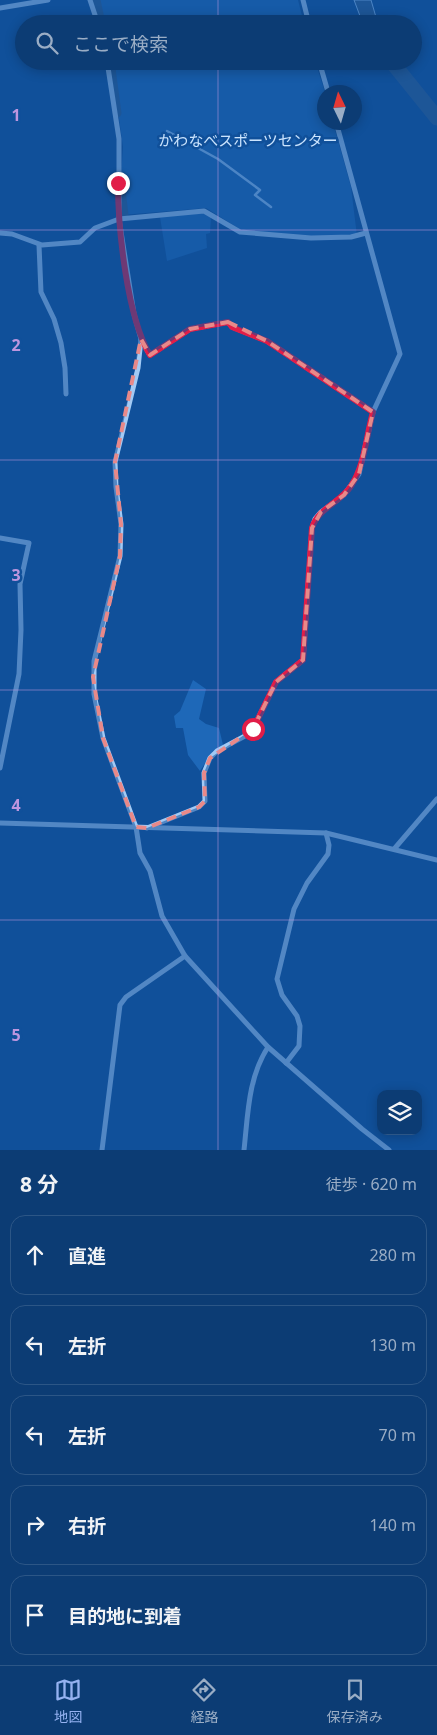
<!DOCTYPE html>
<html lang="ja">
<meta charset="utf-8">
<style>
body{margin:0;font-family:"Noto Sans","Noto Sans JP",sans-serif;background:#154379;color:#f1f3f6}
.controls{position:absolute;right:15px;bottom:15px;display:grid;overflow:hidden;border-radius:10px;box-shadow:0 2px 12px #0003}
.controls button{width:45px;height:45px;display:grid;place-items:center;padding:0;border:0;border-bottom:1px solid #2c5686;background:#0c3c74;color:#f1f3f6;font:25px sans-serif}
.compass{position:absolute;left:317px;top:85px;width:45px;height:45px;border-radius:50%;background:#0c3c74;box-shadow:0 2px 12px #0003;rotate:355deg}
.stop{position:absolute;width:15px;height:15px;margin:-11px;border:4px solid #e11d48;border-radius:50%;background:#fff}
.stop.end{background:#e11d48;border-color:#fff;box-shadow:0 1px 5px #0008}
.list{margin:0;padding:0;list-style:none}
h2{display:flex;justify-content:space-between;align-items:center;height:65px;margin:0;padding:0 20px;font-size:21px}
h2 small{font-size:16px;font-weight:400;color:#9aadc5}
.list li{display:grid;grid-template-columns:32px 1fr auto;gap:15px;align-items:center;box-sizing:border-box;height:80px;margin:0 10px 10px;padding:0 10px;border:1px solid #2c5686;border-radius:15px}
.list b{display:block;font-size:19px;white-space:nowrap}
.list em{font-size:16px;font-style:normal;color:#9aadc5}
.icon{flex:none;width:28px;height:28px;fill:none;stroke:currentColor;stroke-width:2;stroke-linecap:round;stroke-linejoin:round}
.map{position:relative;flex:none;width:437px;height:1150px;overflow:hidden}
.search{position:absolute;background:#0c3c74;box-shadow:0 2px 12px #0003;left:15px;right:15px;top:15px;height:55px;display:flex;align-items:center;gap:12px;box-sizing:border-box;padding:0 18px;border-radius:28px;color:#9aadc5;font-size:19px}
.sheet{height:515px;background:#0c3c74}
nav{display:flex;justify-content:space-around;align-items:center;box-sizing:border-box;height:70px;border-top:1px solid #2c5686;background:#0c3c74;font-size:14px;color:#9aadc5}
nav a{display:grid;justify-items:center;gap:2px}
nav .on{color:#95b2f1}
.map>svg:first-child{display:block}
</style>
<div class="map">
<svg width="437" height="1150" viewBox="0 0 437 1150">
<rect width="100%" height="100%" fill="#10509a"/>
<g fill="#1e68b8">
<path d="M97,0H298L304,24H103Z"/>
<path d="M111,61H315L325,92L324,122L333,123L351,187L357,236L338,238L243,231L206,208L122,215L121,177L123,147Z"/>
<path d="M203,213L211,217L210,233L206,234L207,248L167,261L160,217Z"/>
<path d="M193,680L206,689L199,719L206,724L219,728L223,745L213,751L200,771L188,755L183,728H176L174,716L180,711Z"/>
</g>
<path fill="#2e5d93" stroke="#94c5f8" d="M354,0H371L378,24H363Z"/>
<g fill="none" stroke-linecap="round" stroke-linejoin="round">
<path stroke="#94c5f8" stroke-width="2.5" d="M167,131L218,159L260,190L255,195L271,207"/>
<g stroke="#2e5d93" stroke-width="9">
<path d="M96,0L101,24"/>
<path d="M110,61L117,113"/>
<path d="M121,190L124,215"/>
</g>
<path stroke="#2e5d93" stroke-width="15" d="M391,61L437,118"/>
<g stroke="#a2caf5" stroke-width="5">
<path d="M90,0L98,24"/>
<path d="M303,0L309,24"/>
<path d="M0,8L48,0"/>
<path d="M107,61L119,139V219L134,314L141,339L138,368L115,462L116,487L121,524L120,556L94,661V694L103,738L136,827L140,853L150,871L162,916L185,956L268,1047L362,1129L389,1150"/>
<path d="M319,61L328,92"/>
<path d="M0,233L12,234L42,245L80,242L95,228L119,219L204,211L240,232L311,238L351,237L366,233"/>
<path d="M39,245L41,292L54,319L61,343L65,368L66,394"/>
<path d="M141,340L150,355L190,329L228,322L232,327L267,341L373,412"/>
<path d="M0,538L29,543L20,584L21,630L19,674L0,768"/>
<path d="M0,823L326,833L437,860"/>
<path d="M147,828L199,807L205,801L204,773L210,758L217,751L245,736L253,729L276,682L303,660L312,528L315,519L321,512L344,495L359,474L373,412L400,354L336,122"/>
<path d="M395,848L437,799"/>
<path d="M286,1063L299,1046L300,1026L297,1016L282,995L277,979L294,909L307,883L328,854L329,845L326,833"/>
<path d="M102,1150L120,1005L126,997L185,956"/>
<path d="M244,1150C248,1114 248,1078 268,1047"/>
</g>
</g>
<g fill="none" stroke-linecap="round" stroke-linejoin="round">
<path stroke="#e11d48" stroke-width="6" d="M118,183C118,229 127,317 150,355L190,329L228,322L232,327L267,341L373,412C366,436 365,465 351,486C340,503 318,508 312,528L303,660L276,682L253,729"/>
</g>
<path d="M0 0H437V1150H0ZM228,322L267,341L373,412L359,474L344,495L321,512L312,528L303,660L276,682L253,729L210,758L204,773L205,801L199,807L147,828L136,827L103,738L93,677L120,556L121,524L115,462L141,339L150,355L190,329Z" fill="#10509a" fill-opacity=".55" fill-rule="evenodd"/>
<path fill="none" stroke="#e88989" stroke-width="4" stroke-dasharray="10 6" stroke-linejoin="round" d="M228,322L267,341L373,412L359,474L344,495L321,512L312,528L303,660L276,682L253,729L210,758L204,773L205,801L199,807L147,828L136,827L103,738L93,677L120,556L121,524L115,462L141,339L150,355L190,329Z"/>
<path fill="none" stroke="#bd96df" stroke-width="1" stroke-opacity="0.55" d="M218,0V24M218,61V1150M0,230H437M0,460H437M0,690H437M0,920H437"/>
<g text-anchor="middle" dominant-baseline="central" stroke-width="5" stroke-linejoin="round" paint-order="stroke">
<g font-size="15" fill="#cbe4fe" stroke="#10509a">
<text x="248" y="140">かわなべスポーツセンター</text>
</g>
</g>
<g font-size="16" text-anchor="middle" font-weight="bold" fill="#bd96df" stroke="#10509a" stroke-width="5" stroke-linejoin="round" paint-order="stroke">
<text x="16" y="121">1</text>
<text x="16" y="351">2</text>
<text x="16" y="581">3</text>
<text x="16" y="811">4</text>
<text x="16" y="1041">5</text>
</g>
</svg>
<div class="controls">
<button><svg class="icon" aria-label="layers" viewBox="0 0 24 24"><path d="M12 4l9 5-9 5-9-5zM3 14l9 5 9-5"/></svg></button>
</div>
<svg class="compass" viewBox="-18 -18 36 36"><path d="M0-13l5 13h-10z" fill="#e53935"/><path d="M0 13l5-13h-10z" fill="#9aadc5"/></svg>
<div class="stop" style="left:253px;top:729px"></div>
<div class="stop end" style="left:118px;top:183px"></div>
<div class="search"><svg class="icon" aria-label="search" viewBox="0 0 24 24"><circle cx="10" cy="10" r="6"/><path d="M15 15l6 6"/></svg>ここで検索</div>
</div>
<section class="sheet">
<h2>8 分<small>徒歩 · 620 m</small></h2>
<ul class="list">
<li><svg class="icon" aria-label="ahead" viewBox="0 0 24 24"><path d="M12 20V5M6 11l6-6 6 6"/></svg><div><b>直進</b></div><em>280 m</em></li>
<li><svg class="icon" aria-label="left" viewBox="0 0 24 24"><path d="M17 20v-9H6M10 6l-5 5 5 5"/></svg><div><b>左折</b></div><em>130 m</em></li>
<li><svg class="icon" aria-label="left" viewBox="0 0 24 24"><path d="M17 20v-9H6M10 6l-5 5 5 5"/></svg><div><b>左折</b></div><em>70 m</em></li>
<li><svg class="icon" aria-label="right" viewBox="0 0 24 24"><path d="M7 20v-9h11M14 6l5 5-5 5"/></svg><div><b>右折</b></div><em>140 m</em></li>
<li><svg class="icon" aria-label="arrive" viewBox="0 0 24 24"><path d="M6 21V4h12l-3 4 3 4H6"/></svg><div><b>目的地に到着</b></div></li>
</ul>
</section>
<nav>
<a class="on"><svg class="icon" aria-label="map" viewBox="0 0 24 24"><path d="M3 6l6-2 6 2 6-2v14l-6 2-6-2-6 2zM9 4v14M15 6v14"/></svg>地図</a>
<a><svg class="icon" aria-label="directions" viewBox="0 0 24 24"><path d="M12 3l9 9-9 9-9-9zM9 14v-3h6M13 9l2 2-2 2"/></svg>経路</a>
<a><svg class="icon" aria-label="saved" viewBox="0 0 24 24"><path d="M7 4h10v16l-5-4-5 4z"/></svg>保存済み</a>
</nav>
